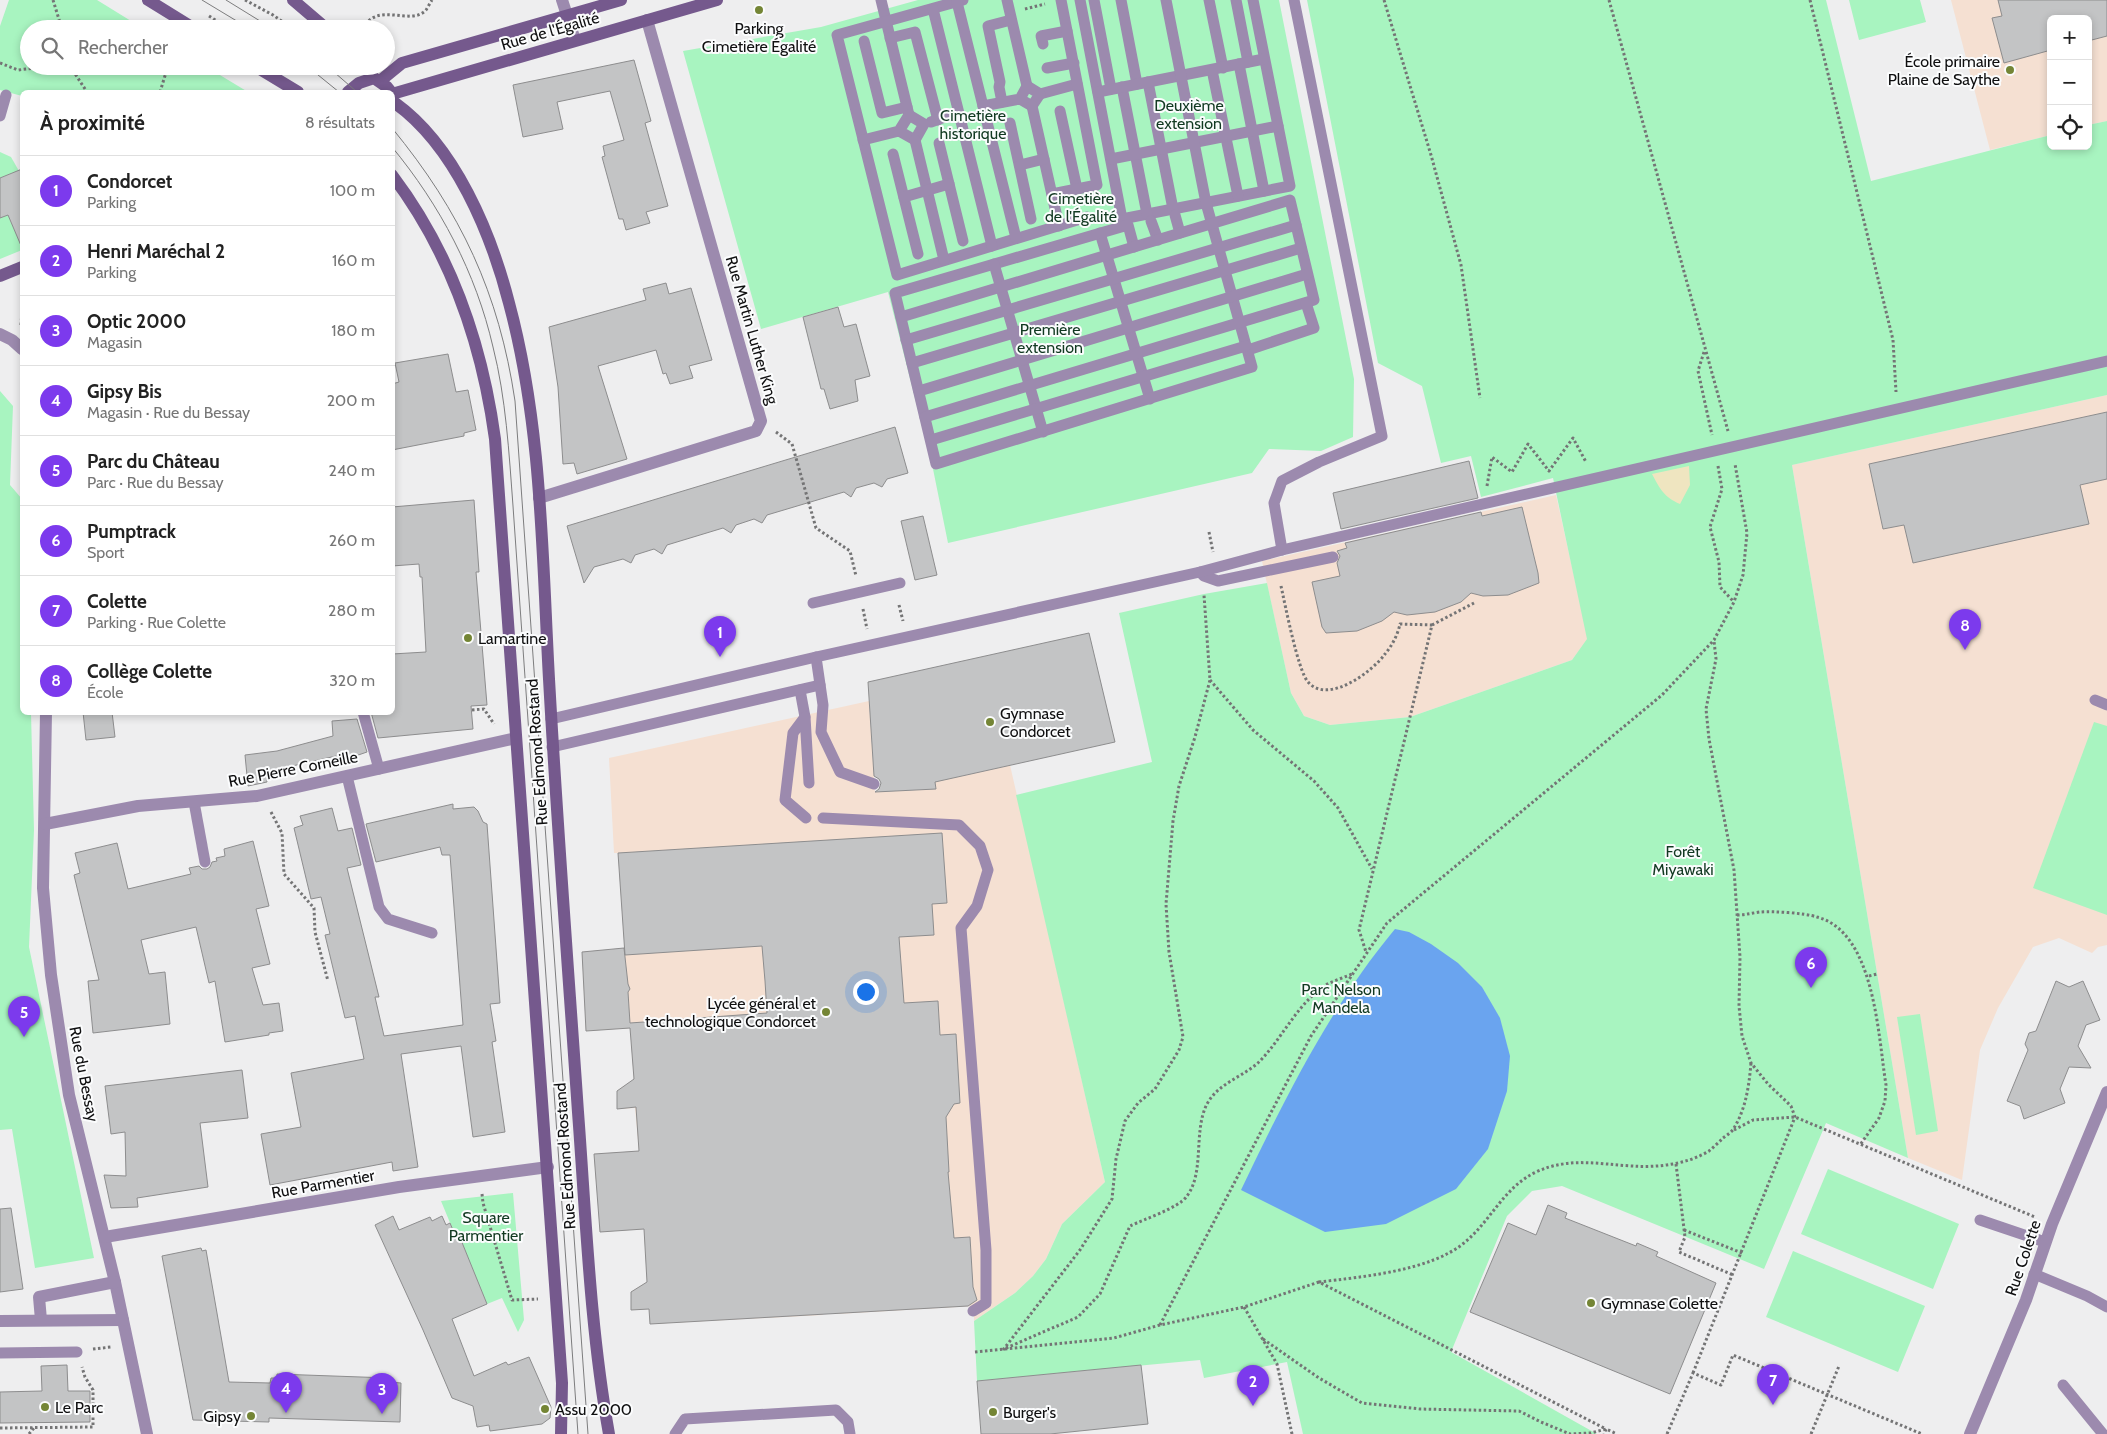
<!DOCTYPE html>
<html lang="fr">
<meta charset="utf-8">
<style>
body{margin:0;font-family:Cabin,sans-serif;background:#f6f6f6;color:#222}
.controls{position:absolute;right:15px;top:15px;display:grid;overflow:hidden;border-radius:8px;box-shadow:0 2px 8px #0003}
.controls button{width:45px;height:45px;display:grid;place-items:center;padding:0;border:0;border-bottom:1px solid #e0e0e0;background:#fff;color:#222;font:25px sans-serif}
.you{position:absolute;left:865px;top:991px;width:18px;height:18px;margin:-12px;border:4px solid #fff;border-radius:50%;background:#1a73e8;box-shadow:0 0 0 8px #1a73e833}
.badge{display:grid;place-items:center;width:32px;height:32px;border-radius:50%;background:#7c3aed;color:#fff;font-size:16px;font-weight:700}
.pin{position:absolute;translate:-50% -41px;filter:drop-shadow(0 1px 2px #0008)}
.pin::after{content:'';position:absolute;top:26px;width:18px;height:15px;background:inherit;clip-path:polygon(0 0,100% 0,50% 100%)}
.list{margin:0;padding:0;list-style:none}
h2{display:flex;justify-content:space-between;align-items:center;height:65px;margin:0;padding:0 20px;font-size:21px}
h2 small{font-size:16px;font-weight:400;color:#767676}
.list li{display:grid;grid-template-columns:32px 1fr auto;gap:15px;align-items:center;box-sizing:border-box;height:70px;padding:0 20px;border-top:1px solid #e0e0e0}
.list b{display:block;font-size:19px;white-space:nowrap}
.list p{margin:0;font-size:16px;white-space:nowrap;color:#767676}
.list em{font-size:16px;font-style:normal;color:#767676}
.icon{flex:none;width:28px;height:28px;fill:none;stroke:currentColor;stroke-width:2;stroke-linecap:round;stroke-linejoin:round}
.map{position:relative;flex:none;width:2107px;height:1434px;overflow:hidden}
.search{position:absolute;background:#fff;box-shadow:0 2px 8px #0003;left:20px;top:20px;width:375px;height:55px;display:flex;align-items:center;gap:12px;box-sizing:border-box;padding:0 18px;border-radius:28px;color:#767676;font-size:19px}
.panel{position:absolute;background:#fff;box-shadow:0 2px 8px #0003;left:20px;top:90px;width:375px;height:625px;border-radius:8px}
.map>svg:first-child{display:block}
</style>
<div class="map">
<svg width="2107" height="1434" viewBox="0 0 2107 1434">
<rect width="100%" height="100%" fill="#eeeeef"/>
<g fill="#f5e0d2">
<path d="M1951,0H2107V121L2088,125V19H2051V135L1990,150Z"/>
<path d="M2107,395V945L2098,947L2092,953L2059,938L2033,947L1998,1008L1980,1050L1962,1180L1908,1158L1792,465Z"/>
<path d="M1556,495L1588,639L1572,660L1410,717L1330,725L1304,716L1291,693L1262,561Z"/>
<path d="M869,701L875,792L935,789V768L960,776L1010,765L1105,1182L1062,1224L1046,1259L1033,1276L1015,1293L974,1321V1306L837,1314V1311L822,1302L823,1315L650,1324L649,1309L631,1310V1292L647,1282L644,1229L600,1232L598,1203H603L601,1181L596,1182L594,1154L639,1151L635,1108L617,1109V1091L634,1079L630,1028L586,1031L582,952L603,950V954L625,952L618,853H614L609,758Z"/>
</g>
<g fill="#a8f4c0">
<path d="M9,0H97L144,29H29V66H205L248,92H22V96L0,90V26Z"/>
<path d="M918,0H1279L1354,379L1353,437L1321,451L1269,449L1252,473L948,543L933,469L888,292L761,329L683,51L821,27Z"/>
<path d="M1307,0H1826L1871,181L2051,135V146H2088V125L2107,121V395L1792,465L1908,1158L1826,1123L1764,1269L1562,1186L1532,1191L1507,1216L1451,1352L1597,1434H1303L1287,1362L1204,1378L1200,1360L977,1381L974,1321L1015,1293L1033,1276L1046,1259L1062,1224L1105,1182L1016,795L1152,762L1119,613L1204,594L1267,583L1291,693L1304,716L1330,725L1410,717L1572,660L1587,639L1553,478L1481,497L1471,456L1441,463L1422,386L1378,363Z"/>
<path d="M1849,0H1920L1926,22L1859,40Z"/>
<path d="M0,152L11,157L19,171L0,178Z"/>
<path d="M8,215L15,231L22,228V250L0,259V216Z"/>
<path d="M0,391L13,406L10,485L22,499V712L31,713L34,830L29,947L94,1258L35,1268L12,1129L0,1130Z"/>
<path d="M2094,722L2107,726V915L2033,888Z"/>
<path d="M1920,1014L1938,1131L1916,1135L1897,1017Z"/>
<path d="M1828,1169L1959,1224L1933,1289L1801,1234Z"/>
<path d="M513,1193L524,1320L518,1332L502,1298L487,1304L461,1241L458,1242L441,1201Z"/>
<path d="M1793,1251L1925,1306L1898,1372L1766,1317Z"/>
</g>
<path fill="#efe5c0" d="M1689,466L1690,485L1680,504C1664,497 1660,489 1652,474Z"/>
<path fill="#6aa4ef" d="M1395,929L1409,932L1431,944L1458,963L1482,987L1500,1018L1510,1056L1507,1091L1488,1149L1456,1189L1386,1224L1325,1232L1241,1190C1285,1098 1330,1007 1395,929Z"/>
<g fill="#c3c4c5" stroke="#8d8d8e">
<path d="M1998,0H2107V36L2088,41V19H2051V50L2004,63L1992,18L2002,16Z"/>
<path d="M634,60L651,121L645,123L668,206L646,212L650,223L626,230L623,219H619L602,157L605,156L603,146L624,140L610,91L557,102L563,129L523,137L513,85Z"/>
<path d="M22,169V248L8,215L0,218V178Z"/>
<path d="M666,283L669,294L691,288L712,360L689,366L693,378L670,384L666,373L663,374L656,350L598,366L627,459L577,474L574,463L563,464L558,387L549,327L646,300L643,289Z"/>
<path d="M838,307L844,327L856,324L870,376L855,380L858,401L830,409L824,389H821L803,317Z"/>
<path d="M448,354L456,392L468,390L476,430L464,433V436L392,450V384L399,382L395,363Z"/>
<path d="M2107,412V479L2080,485L2089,524L1913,563L1904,525L1883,529L1869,464Z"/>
<path d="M895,427L908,473L887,479L882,487L874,483L856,488L851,497L844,492L767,515L762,523L754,519L736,525L731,533L723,528L667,545L662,554L654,549L635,555L631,563L623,559L594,567L584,583L567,526Z"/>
<path d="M1469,461L1478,498L1341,529L1333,493Z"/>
<path d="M474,500L479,572H476L487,705L471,706L473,729L378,738L371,712H392V654L426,652L422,577H420L419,564L392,566V507Z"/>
<path d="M1522,507L1538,573L1539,583L1508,595L1483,596L1471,593L1461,602L1435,612L1407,615L1394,612L1382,621L1357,631L1326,633L1322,627L1312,582L1340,576L1337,563L1340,556L1337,551L1347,548L1345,543L1481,512L1482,516Z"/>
<path d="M923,516L937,575L915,580L901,521Z"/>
<path d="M1089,633L1115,742L935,782L936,789L875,792L879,789L881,783L879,779L874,776L868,682Z"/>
<path d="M83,712H112L115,737L86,740Z"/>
<path d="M357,719L367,752L338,762L336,756L266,772L267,782L248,786L245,755L277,751L333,736L332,721Z"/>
<path d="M453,804V809L474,807L478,811L483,822L487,824L500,1003L490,1004L496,1041L492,1042L505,1132L473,1137L461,1046L401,1054L418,1167L393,1171L392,1162L270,1185L261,1134L301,1127L291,1073L364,1059L355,1016L345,1018L325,935L330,934L321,897L311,899L294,828L303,825L300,816L332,808L338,831L352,828L361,865L347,868L379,997H375L384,1036L463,1025L450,855H442L440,847L376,862L366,824Z"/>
<path d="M942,833L947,903L932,904L934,935L899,937L904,1003L938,1001L940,1035L956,1034L960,1103L954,1104L946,1117L949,1172H948L954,1238L970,1237L973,1287L977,1300L968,1306L650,1324L649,1309L631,1310V1292L647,1282L644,1229L600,1232L594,1154L639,1151L636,1107L617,1109V1091L634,1079L630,1028L586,1031L582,952L624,948L628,984L630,989L628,992L630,1023L767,1013L765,981L762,946L625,955L618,853Z"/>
<path d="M253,841L269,906L256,909L270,964L252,968L263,1005L279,1003L283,1031L269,1033V1035L225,1042L215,981L209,983L196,927L141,940L149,974L165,972L170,1024L93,1033L88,981L99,980L74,875L80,873L75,853L117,843L128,889L191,874L189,868L199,866L202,869H207L210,867L212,862L217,861L216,858L225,856L224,849Z"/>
<path d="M2056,981L2069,987L2083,981L2100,1020L2086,1025L2078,1046L2091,1068L2069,1067L2060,1089L2065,1103L2024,1119L2020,1106L2007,1101L2028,1050L2025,1044L2029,1033L2036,1031Z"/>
<path d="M242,1070L248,1118L200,1123L208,1187L137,1198L138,1207L111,1208L104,1175L126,1176L125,1132L111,1134L105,1086Z"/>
<path d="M1548,1205L1567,1213L1565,1218L1636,1246L1637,1243L1658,1252L1656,1256L1716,1283L1670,1394L1470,1312L1508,1223L1536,1235Z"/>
<path d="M11,1208L23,1289L0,1292V1209Z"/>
<path d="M393,1216L399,1230L430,1217L432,1221L442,1216L446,1225L450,1223L458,1242L461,1240L487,1304L452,1319L474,1376L506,1362L508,1365L529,1357L551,1407L550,1418L542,1424L490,1431L489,1425L477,1427L473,1406L452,1398L423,1330L375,1225Z"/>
<path d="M201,1248L202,1251L206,1250L229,1382L270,1383L271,1378H277V1374L389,1378V1382L401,1383L400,1422L269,1418V1422L193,1420L162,1256Z"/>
<path d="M67,1365L68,1391H90V1422L0,1423V1392L42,1391L41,1366Z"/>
<path d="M1141,1365L1148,1424L1050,1434H981L977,1381Z"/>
</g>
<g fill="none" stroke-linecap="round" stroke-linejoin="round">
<g stroke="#747475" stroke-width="3" stroke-dasharray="2.5 2.5" stroke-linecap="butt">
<path d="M53,0L62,29"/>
<path d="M245,0L273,15L293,29"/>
<path d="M1384,0L1431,155L1461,265L1480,398"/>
<path d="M1609,0L1728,431"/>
<path d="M1810,0L1893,340L1896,392"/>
<path d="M1025,9L1045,4"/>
<path d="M209,16L229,29"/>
<path d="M363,29C377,0 410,27 426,10C428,7 430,3 432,0"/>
<path d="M0,63L18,70L51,66"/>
<path d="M70,66L87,92"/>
<path d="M160,92L168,66"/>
<path d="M21,325L22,311"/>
<path d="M1704,352L1698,371L1712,435"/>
<path d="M776,432L792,444L816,528L850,551L856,576"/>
<path d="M1718,466L1722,489L1710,527L1719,562L1720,587L1734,602"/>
<path d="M1487,486L1492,457L1512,472L1528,444L1549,471L1573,438L1586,462"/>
<path d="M1209,532L1213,552"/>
<path d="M1281,586C1285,604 1298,671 1308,682C1328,705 1372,672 1385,654C1392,646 1398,634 1400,624L1432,625L1359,930L1366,952"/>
<path d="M899,605L903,621"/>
<path d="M863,609L867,629"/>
<path d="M1432,625L1474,603"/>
<path d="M392,647L396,646"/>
<path d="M1210,680L1253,730L1314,781L1338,808L1372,869"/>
<path d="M472,710L484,709L494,724"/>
<path d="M271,812L282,833L284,874L314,908L315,932L328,981"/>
<path d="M1737,915C1745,915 1752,913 1760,912C1773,911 1805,913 1817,917C1875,932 1878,1036 1886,1085L1885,1101L1879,1118L1860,1145"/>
<path d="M1869,976L1877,974"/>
<path d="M1734,1130L1753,1120L1795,1117L2035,1217"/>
<path d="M1676,1164L1685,1237L1679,1252L1733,1275"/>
<path d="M482,1194L483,1203L512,1300L538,1299"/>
<path d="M1684,1230L1742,1253"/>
<path d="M1319,1282C1361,1277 1430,1271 1464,1243C1491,1221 1503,1188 1536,1172C1569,1157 1597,1164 1632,1166C1657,1168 1688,1164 1709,1151C1714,1147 1719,1142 1723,1138C1727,1135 1732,1132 1734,1128C1746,1108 1749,1086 1751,1063"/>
<path d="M1244,1307L1277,1364L1292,1434"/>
<path d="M1160,1325L1311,1036L1387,923L1662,695L1714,640L1734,602L1743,575L1747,533L1735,464"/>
<path d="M1263,1339L1319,1378L1362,1403L1420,1409L1519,1411L1541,1422L1570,1434L1591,1433L1606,1429L1617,1434"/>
<path d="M1006,1348L1078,1317L1100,1294L1130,1226C1144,1219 1179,1208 1187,1196C1205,1172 1193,1131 1207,1104C1218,1083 1245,1076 1260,1061C1283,1037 1296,1006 1324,986C1332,981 1343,978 1352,974"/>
<path d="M93,1349L111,1347"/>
<path d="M1003,1350L1080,1250L1112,1199L1116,1159L1125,1121L1138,1103L1155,1089L1179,1050L1183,1037L1169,952L1166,904L1173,821L1179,786L1195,737L1210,680L1204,595"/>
<path d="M975,1352L1114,1338L1160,1325L1244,1307L1319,1282L1606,1429L1604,1434"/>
<path d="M1693,1373L1795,1117L1791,1106L1768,1084L1751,1063L1742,1036L1739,1006L1740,957L1734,870L1709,739L1706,709L1716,659L1714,641"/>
<path d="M0,1428L93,1427V1390L85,1377L82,1367"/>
<path d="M29,1434L34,1428"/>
<path d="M1667,1434L1693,1373L1721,1385L1733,1355L1922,1434"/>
<path d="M1811,1434L1839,1366"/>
</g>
<g stroke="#9c8aae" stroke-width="11">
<path d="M881,0L909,115"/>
<path d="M963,0L837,35L897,275L1087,217"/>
<path d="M1007,0L1027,86"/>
<path d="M1080,0L1122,219L1290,186L1253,0"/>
<path d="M1094,0L1111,89"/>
<path d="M1121,0L1137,84"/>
<path d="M1209,0L1223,68"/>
<path d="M1236,0L1248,62"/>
<path d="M957,2L1016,238"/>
<path d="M933,9L992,246"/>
<path d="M890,38L915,32L938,120"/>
<path d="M864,41L882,113L907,107"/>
<path d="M1043,44L1041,36L1067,31"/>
<path d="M1239,64L1264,191"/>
<path d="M1047,68L1074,63"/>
<path d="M1212,70L1238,196"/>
<path d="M1148,82L1173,209"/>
<path d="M1122,87L1147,214"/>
<path d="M1098,92L1264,59"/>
<path d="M1040,94L1077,84"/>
<path d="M1002,102L999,87L1000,82L988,26L1011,20"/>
<path d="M983,106L1020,99L1032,106L1040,94L1027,86L1020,99"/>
<path d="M1032,106L1059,226"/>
<path d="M1060,111L1077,189"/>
<path d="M0,116L6,95"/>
<path d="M931,122L958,112"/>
<path d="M1010,123L1031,219"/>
<path d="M863,140L899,131L915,140L924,124L909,115L899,131"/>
<path d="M915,140L944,260"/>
<path d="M939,143L963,241"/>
<path d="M893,154L918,254"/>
<path d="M1111,159L1278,126"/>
<path d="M1020,165L1044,159"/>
<path d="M1052,194L1097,185L1061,0"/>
<path d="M904,197L949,184"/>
<path d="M1175,215L1180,233"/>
<path d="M1151,221L1158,240"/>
<path d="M1100,233L1150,399"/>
<path d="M1134,247L1128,225L895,293L936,464L1252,367L1206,203L1166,0"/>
<path d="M994,264L1043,432"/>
<path d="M901,317L1290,200L1314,300L925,417"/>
<path d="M906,340L1296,225"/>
<path d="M1248,350L1314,328L1306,303"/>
<path d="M912,363L1301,248"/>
<path d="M919,391L1307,274"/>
<path d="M931,440L1246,346"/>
<path d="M1282,550L1274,503L1282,481L1319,462L1382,436L1294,0"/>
<path d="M1200,572L1204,576L1218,581L1333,557"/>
<path d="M813,603L900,583"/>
<path d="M800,690L805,717"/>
<path d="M2095,700L2107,705"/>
<path d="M363,712L379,769"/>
<path d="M551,719L816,657"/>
<path d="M552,747L820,685"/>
<path d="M347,776L379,907L388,919L432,933"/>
<path d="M874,784L840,772L821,732L823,705L816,657L1200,572L1282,550L2107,361"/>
<path d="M194,802L205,862"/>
<path d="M806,818L785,800L793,733L805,717L809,783"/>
<path d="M823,818L959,825L980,846L988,870L977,906L961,928L986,1250V1303L973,1311"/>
<path d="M1980,1220L2045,1242"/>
<path d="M2034,1274L2087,1296L2107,1307"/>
<path d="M0,1353L77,1352"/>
<path d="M2063,1385L2103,1434"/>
<path d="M675,1434L685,1419L836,1410L848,1422L850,1434"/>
</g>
<g stroke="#9c8aae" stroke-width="12">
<path d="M562,0L575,40"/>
<path d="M0,334L12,340L22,349"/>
<path d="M539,498L756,431L761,421L647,20"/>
<path d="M46,712L43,888L51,975L69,1095L115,1282L147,1434"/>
<path d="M45,824L138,806L257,796L516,738"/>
<path d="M105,1237L399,1187L548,1167"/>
<path d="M41,1320L39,1297L115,1282"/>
<path d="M0,1321L123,1320"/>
<path d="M1970,1434L2026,1300L2052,1224L2107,1092"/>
</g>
<g stroke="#75598d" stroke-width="12">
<path d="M148,0L195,29"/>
<path d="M293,0L327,29"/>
<path d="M255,66L298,92"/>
<path d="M364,66L374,78"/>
<path d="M380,81L402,63L621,0"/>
<path d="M348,92L359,83L374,78L387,87L391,92"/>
<path d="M392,94L717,0"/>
<path d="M395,103C455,146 491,233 509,303C542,425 542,553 549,679C557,823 568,967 578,1112C586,1219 590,1328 609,1434"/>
<path d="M392,175C451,253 482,343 495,439L562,1383L561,1434"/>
<path d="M0,276L22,267"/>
</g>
<g stroke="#7d7d7e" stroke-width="1">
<path d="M202,0L250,29"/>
<path d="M226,0L273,29"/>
<path d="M307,66L339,92"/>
<path d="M327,66L357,92"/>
<path d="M392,128C461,212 499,293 515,401L588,1434"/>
<path d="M392,147C440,205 476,273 493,347C506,398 509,453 513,506L578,1434"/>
</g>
</g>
<g fill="#748535" stroke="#fbfcfd" stroke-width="2">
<circle cx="759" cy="10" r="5"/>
<circle cx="2010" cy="70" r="5"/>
<circle cx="468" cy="638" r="5"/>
<circle cx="990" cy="722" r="5"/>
<circle cx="826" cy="1012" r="5"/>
<circle cx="1591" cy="1303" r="5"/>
<circle cx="45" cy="1407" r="5"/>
<circle cx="545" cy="1409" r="5"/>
<circle cx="993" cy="1412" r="5"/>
<circle cx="251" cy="1416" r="5"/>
</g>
<g text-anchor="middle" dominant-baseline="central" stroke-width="4" stroke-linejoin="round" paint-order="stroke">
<g font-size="16" fill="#0f0f10" stroke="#fbfcfd" text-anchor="start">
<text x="759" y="28" text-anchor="middle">Parking<tspan x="759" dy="18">Cimetière Égalité</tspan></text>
<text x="2000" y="61" text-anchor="end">École primaire<tspan x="2000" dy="18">Plaine de Saythe</tspan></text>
<text x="478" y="638">Lamartine</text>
<text x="1000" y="713">Gymnase<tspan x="1000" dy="18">Condorcet</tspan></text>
<text x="816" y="1003" text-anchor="end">Lycée général et<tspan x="816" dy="18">technologique Condorcet</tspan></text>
<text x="1601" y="1303">Gymnase Colette</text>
<text x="55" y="1407">Le Parc</text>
<text x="555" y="1409">Assu 2000</text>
<text x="1003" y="1412">Burger's</text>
<text x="241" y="1416" text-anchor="end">Gipsy</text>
</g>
<g font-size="16" fill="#0f0f10" stroke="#fbfcfd">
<text transform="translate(550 31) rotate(-16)">Rue de l'Égalité</text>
<text transform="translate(752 330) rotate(74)">Rue Martin Luther King</text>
<text transform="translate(537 752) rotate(-94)">Rue Edmond Rostand</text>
<text transform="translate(293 769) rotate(-11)">Rue Pierre Corneille</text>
<text transform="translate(84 1074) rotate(79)">Rue du Bessay</text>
<text transform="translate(565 1156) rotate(-94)">Rue Edmond Rostand</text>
<text transform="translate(323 1184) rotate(-10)">Rue Parmentier</text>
<text transform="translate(2023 1258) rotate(-71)">Rue Colette</text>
</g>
<g font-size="16" fill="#113921" stroke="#fbfcfd">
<text x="1189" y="105">Deuxième<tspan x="1189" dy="18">extension</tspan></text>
<text x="973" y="115">Cimetière<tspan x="973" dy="18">historique</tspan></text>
<text x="1081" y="198">Cimetière<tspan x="1081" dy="18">de l'Égalité</tspan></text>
<text x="1050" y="329">Première<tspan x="1050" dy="18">extension</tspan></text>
<text x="1683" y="851">Forêt<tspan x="1683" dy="18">Miyawaki</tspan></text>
<text x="1341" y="989">Parc Nelson<tspan x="1341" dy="18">Mandela</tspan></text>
<text x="486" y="1217">Square<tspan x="486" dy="18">Parmentier</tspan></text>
</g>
</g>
</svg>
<div class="controls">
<button>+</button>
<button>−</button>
<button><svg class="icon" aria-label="locate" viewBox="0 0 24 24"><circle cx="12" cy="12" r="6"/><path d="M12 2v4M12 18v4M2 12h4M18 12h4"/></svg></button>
</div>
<div class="you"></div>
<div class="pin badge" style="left:720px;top:657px">1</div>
<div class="pin badge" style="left:1253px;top:1406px">2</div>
<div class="pin badge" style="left:382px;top:1414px">3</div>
<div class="pin badge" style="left:286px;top:1413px">4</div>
<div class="pin badge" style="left:24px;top:1037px">5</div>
<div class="pin badge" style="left:1811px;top:988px">6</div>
<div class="pin badge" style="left:1773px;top:1405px">7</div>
<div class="pin badge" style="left:1965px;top:650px">8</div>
<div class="search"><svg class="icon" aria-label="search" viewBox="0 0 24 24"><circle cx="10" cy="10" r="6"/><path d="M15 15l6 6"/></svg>Rechercher</div>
<section class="panel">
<h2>À proximité<small>8 résultats</small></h2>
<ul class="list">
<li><span class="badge">1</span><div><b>Condorcet</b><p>Parking</p></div><em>100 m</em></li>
<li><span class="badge">2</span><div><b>Henri Maréchal 2</b><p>Parking</p></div><em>160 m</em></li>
<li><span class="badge">3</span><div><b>Optic 2000</b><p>Magasin</p></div><em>180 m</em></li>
<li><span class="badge">4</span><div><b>Gipsy Bis</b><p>Magasin · Rue du Bessay</p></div><em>200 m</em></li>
<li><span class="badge">5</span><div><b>Parc du Château</b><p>Parc · Rue du Bessay</p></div><em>240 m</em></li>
<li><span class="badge">6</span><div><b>Pumptrack</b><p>Sport</p></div><em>260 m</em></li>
<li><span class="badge">7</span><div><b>Colette</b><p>Parking · Rue Colette</p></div><em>280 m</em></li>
<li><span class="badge">8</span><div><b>Collège Colette</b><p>École</p></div><em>320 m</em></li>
</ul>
</section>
</div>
